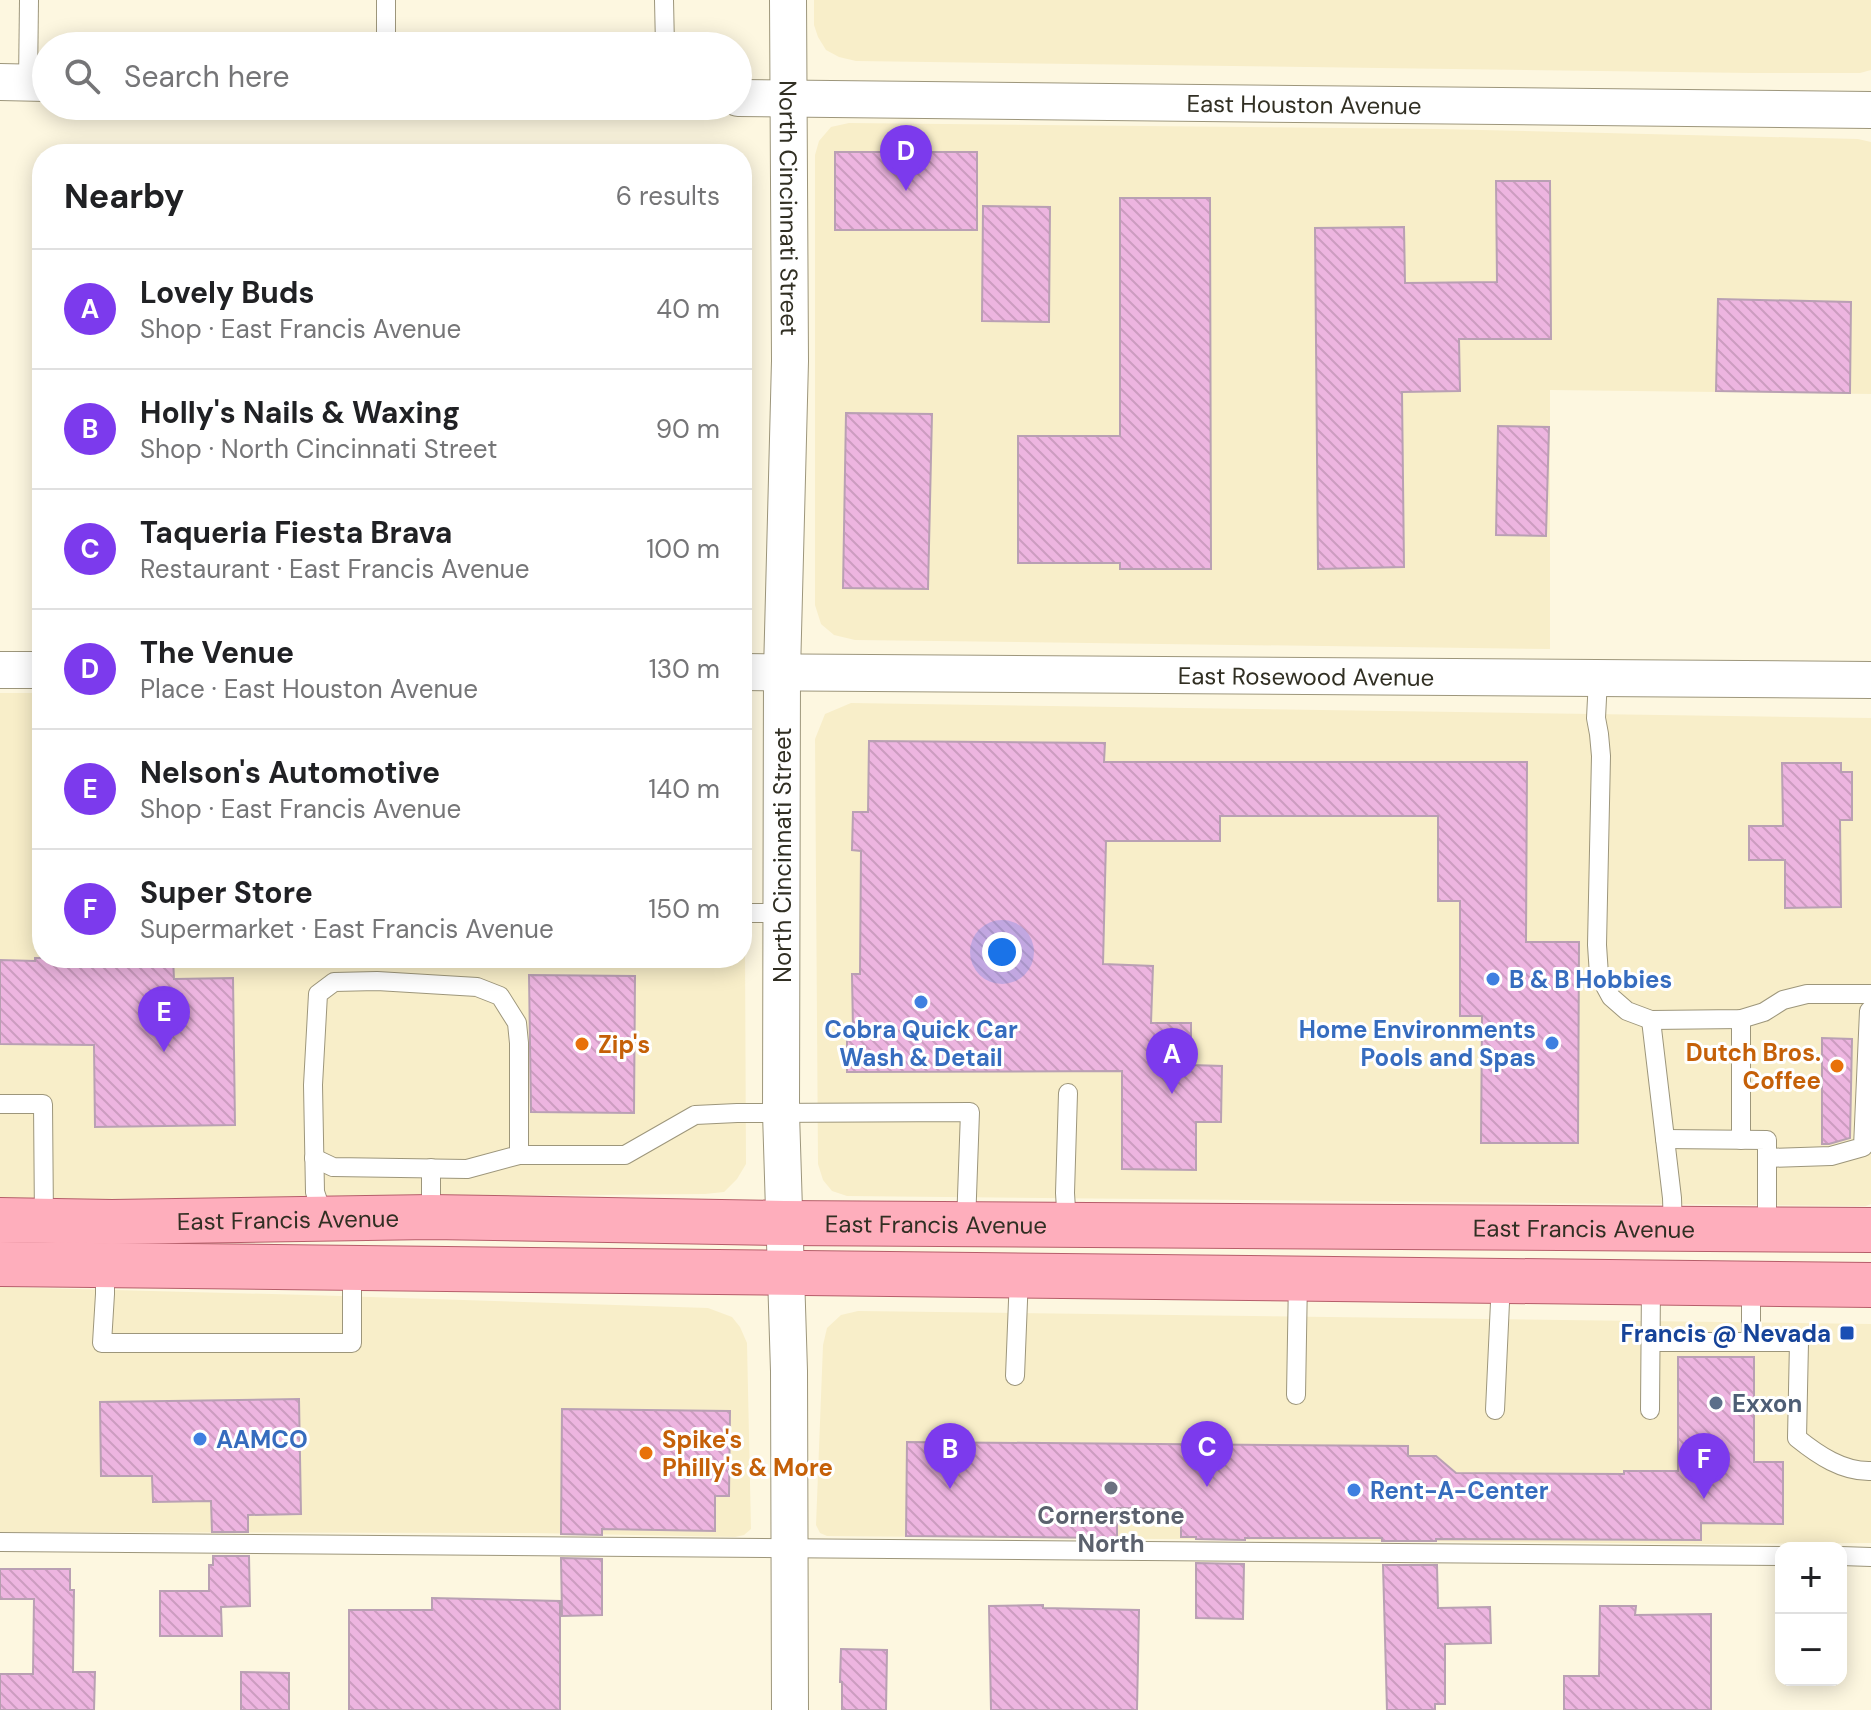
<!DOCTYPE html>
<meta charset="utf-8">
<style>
body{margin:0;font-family:"DM Sans",sans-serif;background:#f6f6f6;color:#202124}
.controls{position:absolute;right:24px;bottom:24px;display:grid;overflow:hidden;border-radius:16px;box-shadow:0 4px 20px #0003}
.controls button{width:72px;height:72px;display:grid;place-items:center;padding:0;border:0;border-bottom:2px solid #e0e0e0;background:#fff;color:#202124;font:40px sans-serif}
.you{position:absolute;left:1002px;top:952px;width:28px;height:28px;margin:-20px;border:6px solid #fff;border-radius:50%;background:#1a73e8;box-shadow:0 0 0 12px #1a73e833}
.badge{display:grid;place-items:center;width:52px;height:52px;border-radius:50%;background:#7c3aed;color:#fff;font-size:26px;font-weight:700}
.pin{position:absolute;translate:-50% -66px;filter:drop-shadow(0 2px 4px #0008)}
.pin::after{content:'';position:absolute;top:42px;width:28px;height:24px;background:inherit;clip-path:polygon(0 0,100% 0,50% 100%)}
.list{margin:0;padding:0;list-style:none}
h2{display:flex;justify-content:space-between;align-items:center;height:104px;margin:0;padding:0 32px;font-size:34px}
h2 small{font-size:26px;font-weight:400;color:#757577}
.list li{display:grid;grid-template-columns:52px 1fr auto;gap:24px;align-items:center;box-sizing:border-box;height:120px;padding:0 32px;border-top:2px solid #e0e0e0}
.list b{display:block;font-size:30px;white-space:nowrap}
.list p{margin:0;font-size:26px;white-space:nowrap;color:#757577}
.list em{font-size:26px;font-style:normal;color:#757577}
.icon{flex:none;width:44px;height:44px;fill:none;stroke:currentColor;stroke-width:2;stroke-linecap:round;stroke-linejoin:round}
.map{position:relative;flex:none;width:1871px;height:1710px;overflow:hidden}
.search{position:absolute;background:#fff;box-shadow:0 4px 20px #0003;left:32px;top:32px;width:720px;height:88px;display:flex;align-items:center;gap:20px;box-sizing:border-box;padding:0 28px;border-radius:44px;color:#757577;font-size:30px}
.panel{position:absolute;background:#fff;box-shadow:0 4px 20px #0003;left:32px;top:144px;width:720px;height:824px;border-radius:32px}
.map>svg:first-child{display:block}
</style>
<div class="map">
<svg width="1871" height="1710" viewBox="0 0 1871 1710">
<defs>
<pattern id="building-back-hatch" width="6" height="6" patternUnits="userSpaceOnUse" patternTransform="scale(2)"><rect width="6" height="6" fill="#edb5e0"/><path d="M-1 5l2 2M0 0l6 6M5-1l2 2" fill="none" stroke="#cc9cc0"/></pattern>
</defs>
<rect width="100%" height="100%" fill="#fdf7e0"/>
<g fill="#f8eec9">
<path d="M814,0H1871V70L1860,73H1751L856,61L839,57L826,50L818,37L814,25Z"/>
<path d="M849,123L1437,129L1858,139L1871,142V394L1550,390V649L855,640L834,635L821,624L815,605V155L819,141L831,127Z"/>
<path d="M0,693H42V958H742V729L744,735L746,1164L737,1179L724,1192L705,1194L0,1200Z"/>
<path d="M851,703L1871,718V1204L1866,1206L847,1196L832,1191L823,1180L818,1164L815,739L825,714Z"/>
<path d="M0,1287L308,1295L708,1308L732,1317L740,1327L747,1343L751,1529L744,1535L735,1537L535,1533L0,1532Z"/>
<path d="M858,1311L1871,1324V1543L1710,1544L827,1536L820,1533L816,1525L823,1345L827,1328L841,1315Z"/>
</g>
<g fill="url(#building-back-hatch)" stroke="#b9a0b3" stroke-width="2">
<rect x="835" y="152" width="142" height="78"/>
<path d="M1496,181H1550L1551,339H1459L1460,391L1402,392L1404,567L1318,569L1315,228L1404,227L1405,283L1497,282Z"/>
<path d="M1120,198H1210L1211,569H1120V563H1018V436H1120Z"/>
<path d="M983,206L1050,207L1049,322L982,321Z"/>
<path d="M1718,299L1851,302L1850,393L1716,391Z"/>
<path d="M846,413L932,414L928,589L843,588Z"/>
<path d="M1498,426L1549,427L1546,536L1496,535Z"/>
<path d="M869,741L1105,743L1104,762H1527L1526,942H1579L1578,1143H1481L1482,1016H1460V901H1438V816H1220V841H1106L1103,964L1153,966L1151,1023H1191V1065L1222,1066L1221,1122H1196V1170L1122,1169V1071L847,1072V1030H853L852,974H860L861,851L852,850L853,812H868Z"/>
<path d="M1782,763H1841V772H1852V820H1840L1841,907L1785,908V860H1749V826H1783Z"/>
<path d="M35,958H173L174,979L233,978L235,1125L95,1127L94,1045L0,1044V960L35,961Z"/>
<path d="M529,975L635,976L634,1113L531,1112Z"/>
<path d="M1822,1038L1852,1039L1850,1138L1829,1144H1822Z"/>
<path d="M1678,1357H1754V1462H1783V1524L1701,1523V1540L1436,1539V1541H1382V1538H1245V1540L1196,1539V1537H1181V1509L1117,1508V1538L906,1536L907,1442L1408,1446V1456H1436L1456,1473L1624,1474V1471H1678Z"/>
<path d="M299,1399L301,1514L248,1515V1532H212L211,1501L153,1502L152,1476H101L100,1402Z"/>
<path d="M562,1409L730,1411L729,1496H715V1531L602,1529V1535L561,1534Z"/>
<path d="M213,1556H249L250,1606L221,1607L222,1636H160V1591H209V1565H213Z"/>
<path d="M561,1558L602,1559V1615L562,1616Z"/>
<path d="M1196,1563L1244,1564L1243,1619L1196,1618Z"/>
<path d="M1383,1565H1437L1438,1608L1490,1607L1491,1643L1445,1644V1704H1435V1710H1387Z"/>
<path d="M0,1569H70V1590H74L73,1672H95L94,1710H0V1674H33L34,1599H0Z"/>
<path d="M432,1598L560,1601V1710H349V1610H432Z"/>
<path d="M1043,1605V1608L1139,1610L1137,1710H991L989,1606Z"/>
<path d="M1600,1606H1636L1635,1615L1711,1614V1710H1564V1676H1599Z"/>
<path d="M841,1649L887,1650L886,1710H842V1682H840Z"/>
<path d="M241,1672L289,1673V1710H241Z"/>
</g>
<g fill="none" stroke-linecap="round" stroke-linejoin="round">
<g stroke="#9d967b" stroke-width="20">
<g id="lane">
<path d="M664,0L665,46"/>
<path d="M386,46V0"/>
<path d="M28,83L29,0"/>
<path d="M1598,679L1596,718L1599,734L1601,756L1597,945L1599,975L1611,997L1627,1011L1651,1020L1741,1019L1764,1012L1783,1000L1807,994H1871"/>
<path d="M742,913H781"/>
<path d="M1741,1019V1140"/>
<path d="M1651,1020L1672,1198L1673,1230"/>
<path d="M0,1104H43L44,1221"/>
<path d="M1665,1139L1767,1140V1228"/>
<path d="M314,1158L333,1167L467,1169L519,1155H625L695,1115L737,1113L970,1112L966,1224"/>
<path d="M1767,1158L1831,1156L1863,1147L1869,1011L1871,1009"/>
<path d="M431,1217V1168"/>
<path d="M324,1218L315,1192L313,1085L318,994L334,982L377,981L477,987L500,996L517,1023L519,1043V1155"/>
<path d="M1067,1225L1065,1193L1068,1093"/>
<path d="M105,1265V1294L102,1343H352V1268"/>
<path d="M1651,1342H1799L1797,1438C1818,1455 1843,1472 1871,1471"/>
<path d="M1751,1342V1284"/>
<path d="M1015,1376L1019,1276"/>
<path d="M1296,1395L1298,1279"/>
<path d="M1495,1410L1501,1281"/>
<path d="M1650,1410L1651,1283"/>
<path d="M0,1542L1781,1556"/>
<path d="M1841,1556L1871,1557"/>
</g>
</g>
<g stroke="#9d967b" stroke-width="38">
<g id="street">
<path id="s1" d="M788,0L790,361L782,672L781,1113L789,1371L790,1710"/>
<path d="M0,82L46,83"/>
<path id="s2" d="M738,98L1871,110"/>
<path d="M0,670H42"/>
<path id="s3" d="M742,672L1871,680"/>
</g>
</g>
<g stroke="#b65e6a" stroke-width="46">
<g id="primary">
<path id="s4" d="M0,1220L112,1222L431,1217L784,1223L1871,1230"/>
<path d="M0,1264L1871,1285"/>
</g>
</g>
<use href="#lane" stroke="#fff" stroke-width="18"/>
<use href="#street" stroke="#fff" stroke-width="36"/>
<use href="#primary" stroke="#feaebc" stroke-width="44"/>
</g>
<g fill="#3f7fe0" stroke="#fff" stroke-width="3">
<circle cx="1493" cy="979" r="8"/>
<circle cx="921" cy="1002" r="8"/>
<circle cx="1552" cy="1043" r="8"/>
<circle cx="200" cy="1439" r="8"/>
<circle cx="1354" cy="1490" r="8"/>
</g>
<g fill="#e8710a" stroke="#fff" stroke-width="3">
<circle cx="582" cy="1044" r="8"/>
<circle cx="1837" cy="1066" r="8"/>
<circle cx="646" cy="1453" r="8"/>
</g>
<rect fill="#1a4fb4" stroke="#fff" stroke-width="3" x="1839" y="1325" width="16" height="16" rx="4"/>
<circle fill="#5c6f8a" stroke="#fff" stroke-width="3" cx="1716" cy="1403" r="8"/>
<circle fill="#6b7280" stroke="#fff" stroke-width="3" cx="1111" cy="1488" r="8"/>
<g text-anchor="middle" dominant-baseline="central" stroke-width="6" stroke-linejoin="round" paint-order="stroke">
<g font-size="24" fill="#312f23" stroke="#fff">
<text stroke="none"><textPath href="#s2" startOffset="566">East Houston Avenue</textPath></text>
<text stroke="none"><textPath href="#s1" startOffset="208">North Cincinnati Street</textPath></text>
<text stroke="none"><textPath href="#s3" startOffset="564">East Rosewood Avenue</textPath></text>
<text transform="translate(782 855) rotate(-90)">North Cincinnati Street</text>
<text stroke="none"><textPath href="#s4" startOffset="288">East Francis Avenue</textPath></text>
<text stroke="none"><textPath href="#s4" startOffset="936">East Francis Avenue</textPath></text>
<text stroke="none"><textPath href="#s4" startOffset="1584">East Francis Avenue</textPath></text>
</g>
<g font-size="24" font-weight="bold" fill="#366cbe" stroke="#fff" text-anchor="start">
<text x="1509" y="979">B &amp; B Hobbies</text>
<text x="921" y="1029" text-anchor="middle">Cobra Quick Car<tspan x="921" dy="28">Wash &amp; Detail</tspan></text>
<text x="1536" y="1029" text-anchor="end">Home Environments<tspan x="1536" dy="28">Pools and Spas</tspan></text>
<text x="216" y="1439">AAMCO</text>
<text x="1370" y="1490">Rent-A-Center</text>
</g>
<g font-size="24" font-weight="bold" fill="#c56008" stroke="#fff" text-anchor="start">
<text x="598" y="1044">Zip's</text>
<text x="1821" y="1052" text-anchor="end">Dutch Bros.<tspan x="1821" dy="28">Coffee</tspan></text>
<text x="662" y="1439">Spike's<tspan x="662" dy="28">Philly's &amp; More</tspan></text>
</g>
<g font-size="24" font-weight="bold" fill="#164399" stroke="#fff" text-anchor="end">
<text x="1831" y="1333">Francis @ Nevada</text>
</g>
<g font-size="24" font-weight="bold" fill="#4e5e75" stroke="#fff" text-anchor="start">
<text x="1732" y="1403">Exxon</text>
</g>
<g font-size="24" font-weight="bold" fill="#5b616d" stroke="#fff">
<text x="1111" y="1515">Cornerstone<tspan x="1111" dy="28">North</tspan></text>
</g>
</g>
</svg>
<div class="controls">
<button>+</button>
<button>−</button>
</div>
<div class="you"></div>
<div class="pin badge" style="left:1172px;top:1094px">A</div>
<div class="pin badge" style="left:950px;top:1489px">B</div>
<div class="pin badge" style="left:1207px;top:1487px">C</div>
<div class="pin badge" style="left:906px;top:191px">D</div>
<div class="pin badge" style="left:164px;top:1052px">E</div>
<div class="pin badge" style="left:1704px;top:1499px">F</div>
<div class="search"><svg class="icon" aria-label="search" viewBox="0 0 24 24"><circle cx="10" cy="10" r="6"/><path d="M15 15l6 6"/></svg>Search here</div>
<section class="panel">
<h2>Nearby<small>6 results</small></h2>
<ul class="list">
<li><span class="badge">A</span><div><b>Lovely Buds</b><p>Shop · East Francis Avenue</p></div><em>40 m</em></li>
<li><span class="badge">B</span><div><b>Holly's Nails &amp; Waxing</b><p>Shop · North Cincinnati Street</p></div><em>90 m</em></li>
<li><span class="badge">C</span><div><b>Taqueria Fiesta Brava</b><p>Restaurant · East Francis Avenue</p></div><em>100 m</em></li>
<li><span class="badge">D</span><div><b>The Venue</b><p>Place · East Houston Avenue</p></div><em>130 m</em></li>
<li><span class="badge">E</span><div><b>Nelson's Automotive</b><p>Shop · East Francis Avenue</p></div><em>140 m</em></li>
<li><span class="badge">F</span><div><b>Super Store</b><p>Supermarket · East Francis Avenue</p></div><em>150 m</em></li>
</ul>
</section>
</div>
